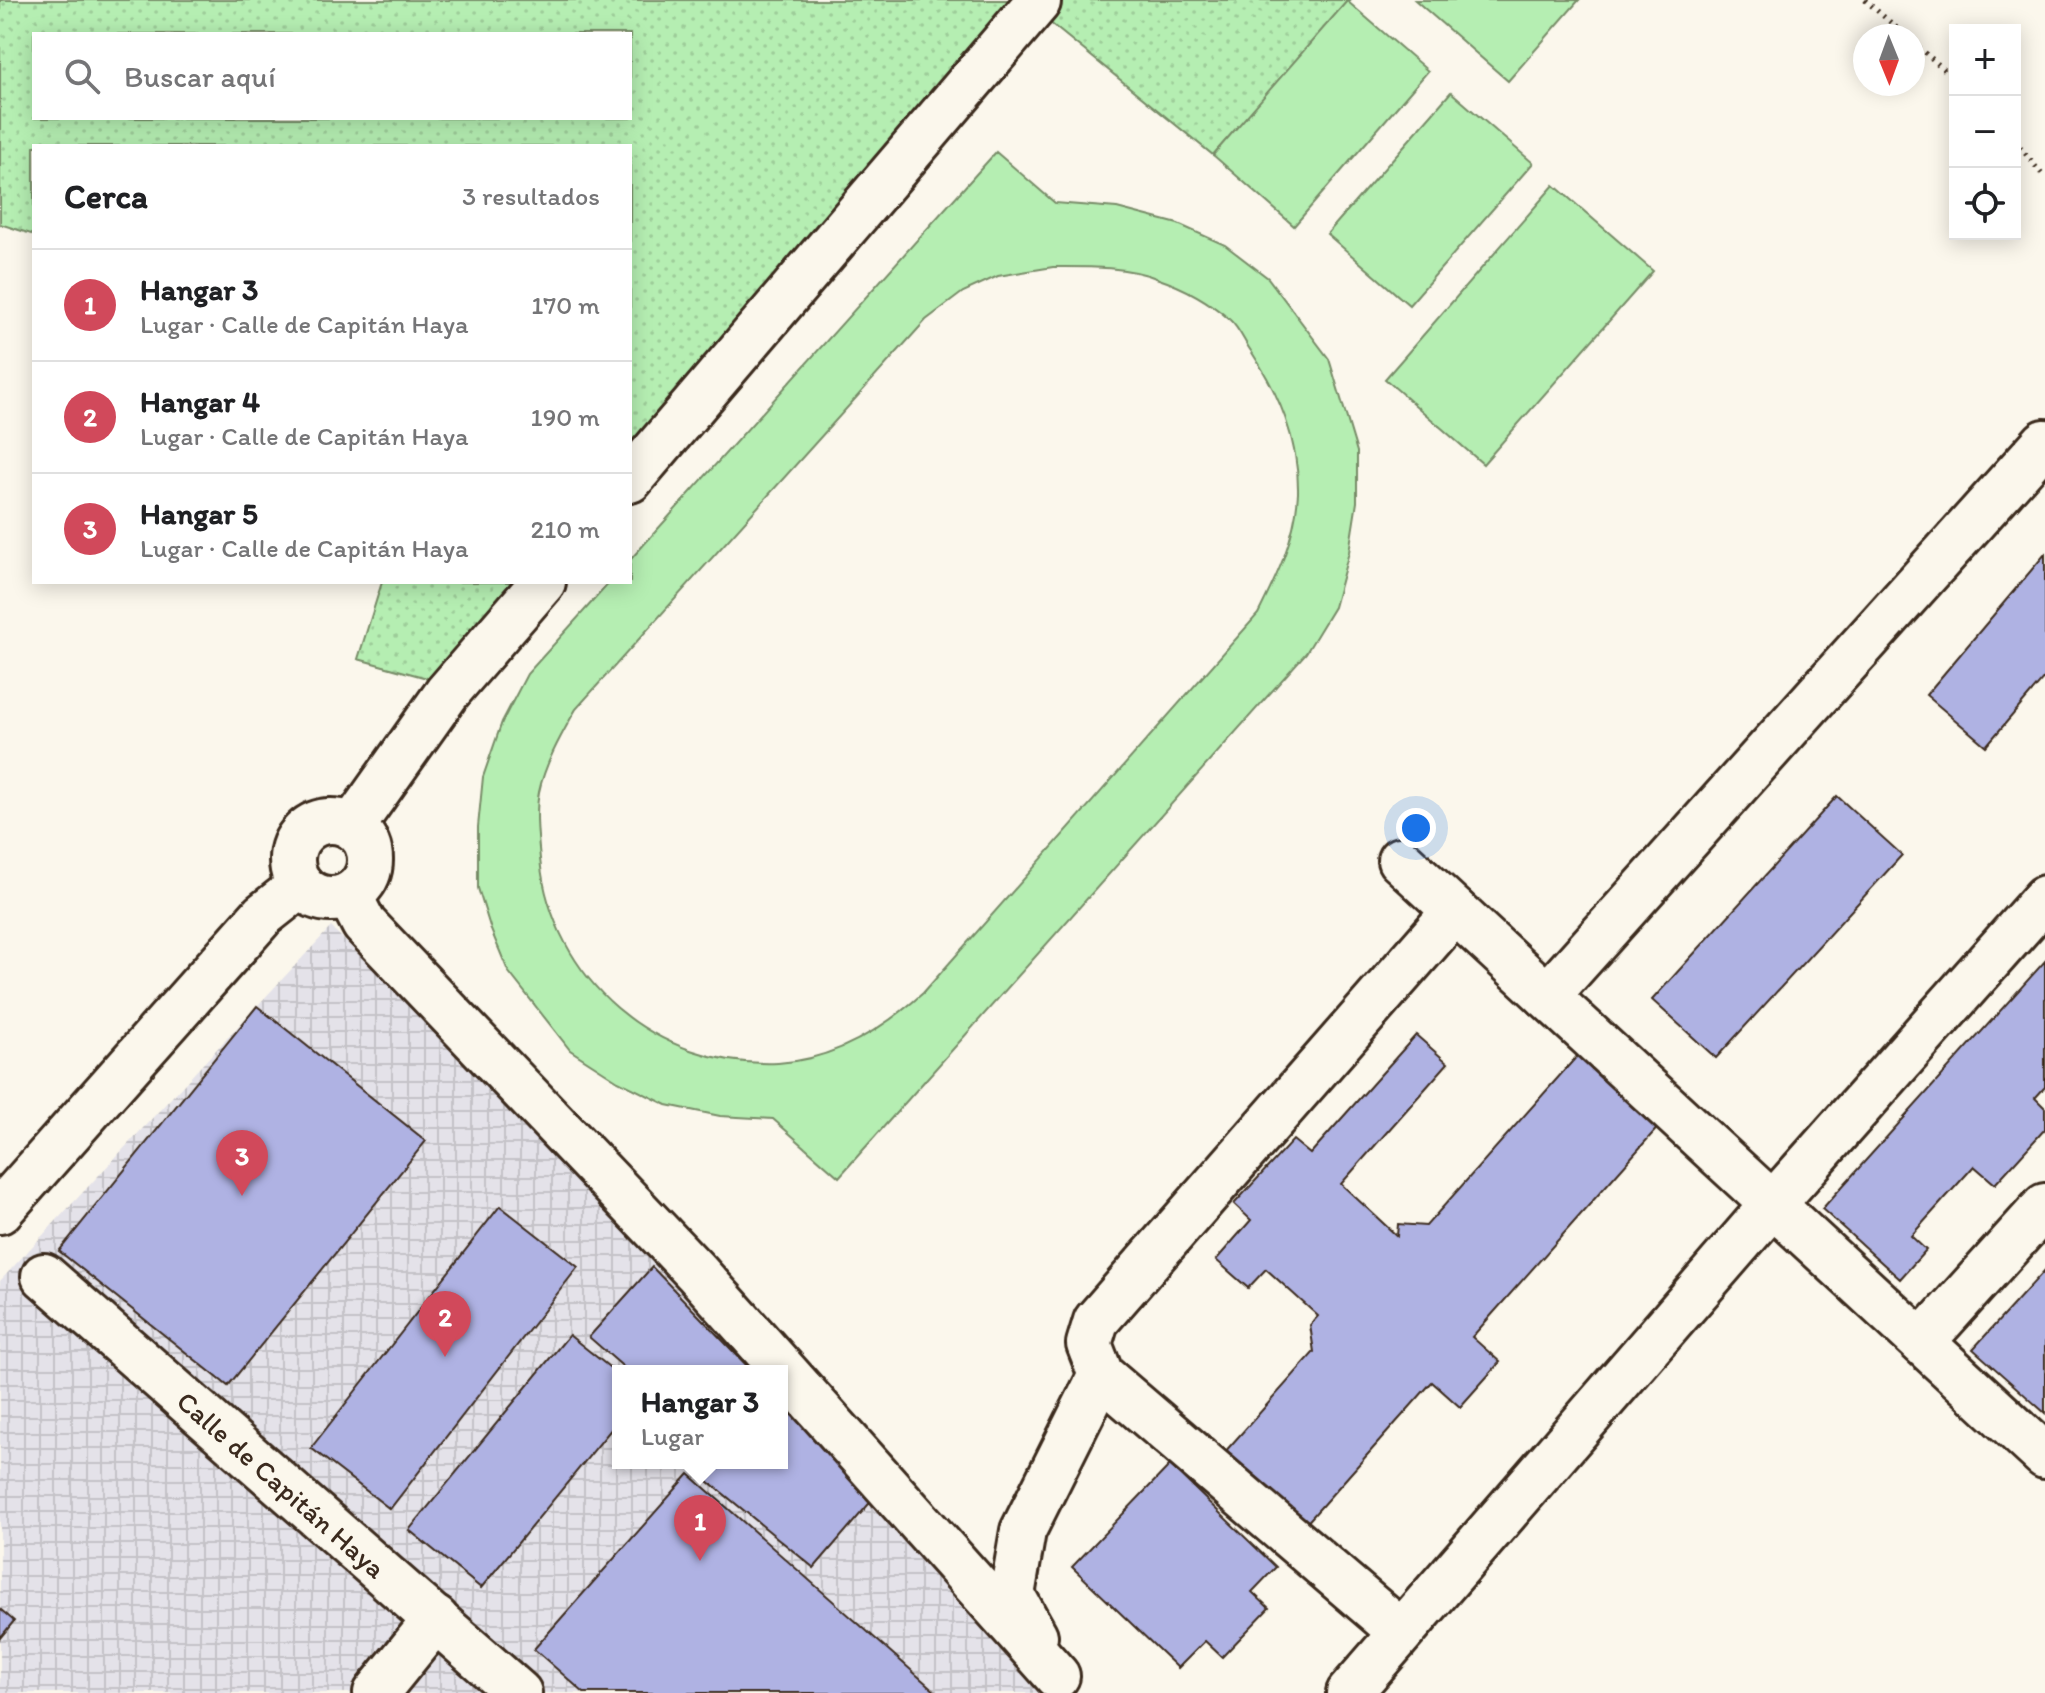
<!DOCTYPE html>
<html lang="es">
<meta charset="utf-8">
<style>
body{margin:0;font-family:Itim,sans-serif;background:#f2f2f2;color:#202124}
.controls{position:absolute;right:24px;top:24px;display:grid;overflow:hidden;border-radius:0px;box-shadow:0 4px 20px #0003}
.controls button{width:72px;height:72px;display:grid;place-items:center;padding:0;border:0;border-bottom:2px solid #e0e0e0;background:#fff;color:#202124;font:40px sans-serif}
.compass{position:absolute;left:1853px;top:24px;width:72px;height:72px;border-radius:50%;background:#fff;box-shadow:0 4px 20px #0003;rotate:179deg}
.you{position:absolute;left:1416px;top:828px;width:28px;height:28px;margin:-20px;border:6px solid #fff;border-radius:50%;background:#1a73e8;box-shadow:0 0 0 12px #1a73e833}
.badge{display:grid;place-items:center;width:52px;height:52px;border-radius:50%;background:#d1495b;color:#fff;font-size:26px;font-weight:700}
.pin{position:absolute;translate:-50% -66px;filter:drop-shadow(0 2px 4px #0008)}
.pin::after{content:'';position:absolute;top:42px;width:28px;height:24px;background:inherit;clip-path:polygon(0 0,100% 0,50% 100%)}
.popup{position:absolute;left:612px;top:1365px;width:176px;height:104px;box-sizing:border-box;display:grid;place-content:center;border-radius:0px;background:#fff;filter:drop-shadow(0 2px 6px #0005);font-size:26px;white-space:nowrap;color:#757577}
.popup b{font-size:30px;color:#202124}
.popup::after{content:'';position:absolute;left:50%;top:100%;margin-left:-16px;border:16px solid transparent;border-top-color:#fff}
.list{margin:0;padding:0;list-style:none}
h2{display:flex;justify-content:space-between;align-items:center;height:104px;margin:0;padding:0 32px;font-size:34px}
h2 small{font-size:26px;font-weight:400;color:#757577}
.list li{display:grid;grid-template-columns:52px 1fr auto;gap:24px;align-items:center;box-sizing:border-box;height:112px;padding:0 32px;border-top:2px solid #e0e0e0}
.list b{display:block;font-size:30px;white-space:nowrap}
.list p{margin:0;font-size:26px;white-space:nowrap;color:#757577}
.list em{font-size:26px;font-style:normal;color:#757577}
.icon{flex:none;width:44px;height:44px;fill:none;stroke:currentColor;stroke-width:2;stroke-linecap:round;stroke-linejoin:round}
.map{position:relative;flex:none;width:2045px;height:1693px;overflow:hidden}
.search{position:absolute;background:#fff;box-shadow:0 4px 20px #0003;left:32px;top:32px;width:600px;height:88px;display:flex;align-items:center;gap:20px;box-sizing:border-box;padding:0 28px;border-radius:0px;color:#757577;font-size:30px}
.panel{position:absolute;background:#fff;box-shadow:0 4px 20px #0003;left:32px;top:144px;width:600px;height:440px;border-radius:0px}
.map>svg:first-child{display:block}
</style>
<div class="map">
<svg width="2045" height="1693" viewBox="0 0 2045 1693">
<defs>
<pattern id="industrial-grid" width="8" height="8" patternUnits="userSpaceOnUse" patternTransform="scale(2)"><rect width="8" height="8" fill="#e4e2e9"/><path d="M0 4h8M4 0v8" fill="none" stroke="#c4c2c7"/></pattern>
<pattern id="grass-dots" width="8" height="8" patternUnits="userSpaceOnUse" patternTransform="scale(2)"><rect width="8" height="8" fill="#b5eeb2"/><path d="M2 2h.1M6 6h.1" fill="none" stroke="#9dcc99" stroke-width="1.8" stroke-linecap="round"/></pattern>
</defs>
<rect width="100%" height="100%" fill="#fbf7ec"/>
<filter id="ink" filterUnits="userSpaceOnUse"><feTurbulence type="fractalNoise" baseFrequency=".0125" numOctaves="2"/><feDisplacementMap in="SourceGraphic" scale="16" xChannelSelector="R" yChannelSelector="G"/><feConvolveMatrix kernelMatrix="1 2 1 2 8 2 1 2 1" color-interpolation-filters="sRGB"/></filter>
<g filter="url(#ink)">
<path fill="url(#industrial-grid)" d="M331,927L664,1259L766,1371H618V1463H782V1388L1060,1693H0V1281Z"/>
<g fill="url(#grass-dots)" stroke="#788c68" stroke-width="2" fill-rule="evenodd">
<path d="M0,0H1011L630,453V146H34V235L0,224ZM34,34H630V118H34Z"/>
<path d="M1022,0H1351L1213,155Z"/>
<path d="M382,582H521L438,681L358,659Z"/>
</g>
<g fill="#b5eeb2" stroke="#788c68" stroke-width="2" fill-rule="evenodd">
<path d="M1415,0H1579L1508,81Z"/>
<path d="M1347,1L1428,71L1294,226L1213,155Z"/>
<path d="M1451,92L1533,163L1409,305L1327,234Z"/>
<path d="M996,152L1055,203L1117,208L1178,224L1225,245L1268,278L1329,359L1357,452V502L1349,552L1334,607L1306,653L839,1177L773,1119L720,1116L667,1105L618,1081L570,1050L508,971L491,930L478,888V827L483,777L502,722L527,674L610,582H630V560ZM1053,267C1087,267 1125,266 1156,278C1183,287 1209,301 1230,320C1239,328 1244,341 1251,351C1279,394 1299,440 1298,493C1296,537 1277,576 1258,614L923,993C883,1029 833,1060 778,1063C656,1068 552,980 540,859C538,838 535,813 539,792C545,763 562,734 576,709L926,320L963,292L998,276Z"/>
<path d="M1554,185L1653,271L1483,464L1385,379Z"/>
</g>
<g fill="#afb2e3" stroke="#3b2a1e" stroke-width="2">
<path d="M2045,554V677L1986,746L1926,695Z"/>
<path d="M1837,796L1902,855L1716,1058L1652,1000Z"/>
<path d="M2045,961V1087L2035,1098L2045,1108V1129L1995,1184L1974,1166L1911,1236L1926,1250L1900,1279L1822,1209Z"/>
<path d="M257,1006L426,1141L228,1386L59,1251Z"/>
<path d="M1416,1035L1448,1063L1341,1184L1397,1236L1398,1224L1426,1226L1579,1054L1660,1125L1472,1337L1500,1362L1460,1407L1432,1382L1304,1526L1223,1454L1314,1352L1310,1325L1318,1316L1266,1269L1248,1288L1216,1260L1251,1220L1234,1204L1293,1140L1310,1154Z"/>
<path d="M500,1206L578,1267L390,1509L311,1448Z"/>
<path d="M652,1267L752,1371H628L589,1337Z"/>
<path d="M2045,1270V1413L1973,1349Z"/>
<path d="M569,1335L618,1374V1421L481,1588L409,1530Z"/>
<path d="M782,1402L874,1498L814,1568L697,1472L704,1463H782Z"/>
<path d="M1170,1465L1276,1567L1252,1592L1269,1608L1222,1657L1205,1641L1178,1668L1072,1567Z"/>
<path d="M689,1474L937,1693H584L534,1649Z"/>
<path d="M0,1609L14,1621L0,1638Z"/>
</g>
<g fill="none" stroke-linecap="round" stroke-linejoin="round">
<g stroke="#3b2a1e" stroke-width="50">
<g id="minor">
<path d="M630,480L1038,2"/>
<circle cx="331" cy="860" r="39"/>
<path d="M352,827L447,693L543,582"/>
<path d="M1400,860L2045,1456"/>
<path d="M349,895L364,924L697,1273L1057,1676"/>
<path d="M1547,996L2045,442"/>
<path d="M0,1211L263,915L301,885"/>
<path id="s1" d="M44,1276L519,1693"/>
<path d="M1922,1342L2045,1206"/>
<path d="M1401,1632L1101,1375L1089,1344L1096,1321L1455,911"/>
<path d="M1035,1636L1012,1595L1023,1531L1101,1375"/>
<path d="M376,1693L436,1619"/>
<path d="M1349,1693L1773,1204L2045,898"/>
</g>
</g>
<g stroke="#3b2a1e" stroke-width="5" stroke-dasharray="2 6" stroke-linecap="butt">
<path d="M1865,0L1906,36"/>
<path d="M1913,42L1955,79"/>
<path d="M2015,141L2045,178"/>
</g>
<use href="#minor" stroke="#fbf7ec" stroke-width="44"/>
</g>
</g>
<g text-anchor="middle" dominant-baseline="central" stroke-width="7" stroke-linejoin="round" paint-order="stroke">
<g font-size="28" fill="#3b2a1e" stroke="#fbf7ec">
<text stroke="none"><textPath href="#s1" startOffset="316">Calle de Capitán Haya</textPath></text>
</g>
</g>
</svg>
<div class="controls">
<button>+</button>
<button>−</button>
<button><svg class="icon" aria-label="locate" viewBox="0 0 24 24"><circle cx="12" cy="12" r="6"/><path d="M12 2v4M12 18v4M2 12h4M18 12h4"/></svg></button>
</div>
<svg class="compass" viewBox="-18 -18 36 36"><path d="M0-13l5 13h-10z" fill="#e53935"/><path d="M0 13l5-13h-10z" fill="#757577"/></svg>
<div class="you"></div>
<div class="pin badge" style="left:700px;top:1561px">1</div>
<div class="popup"><b>Hangar 3</b>Lugar</div>
<div class="pin badge" style="left:445px;top:1357px">2</div>
<div class="pin badge" style="left:242px;top:1196px">3</div>
<div class="search"><svg class="icon" aria-label="search" viewBox="0 0 24 24"><circle cx="10" cy="10" r="6"/><path d="M15 15l6 6"/></svg>Buscar aquí</div>
<section class="panel">
<h2>Cerca<small>3 resultados</small></h2>
<ul class="list">
<li><span class="badge">1</span><div><b>Hangar 3</b><p>Lugar · Calle de Capitán Haya</p></div><em>170 m</em></li>
<li><span class="badge">2</span><div><b>Hangar 4</b><p>Lugar · Calle de Capitán Haya</p></div><em>190 m</em></li>
<li><span class="badge">3</span><div><b>Hangar 5</b><p>Lugar · Calle de Capitán Haya</p></div><em>210 m</em></li>
</ul>
</section>
</div>
